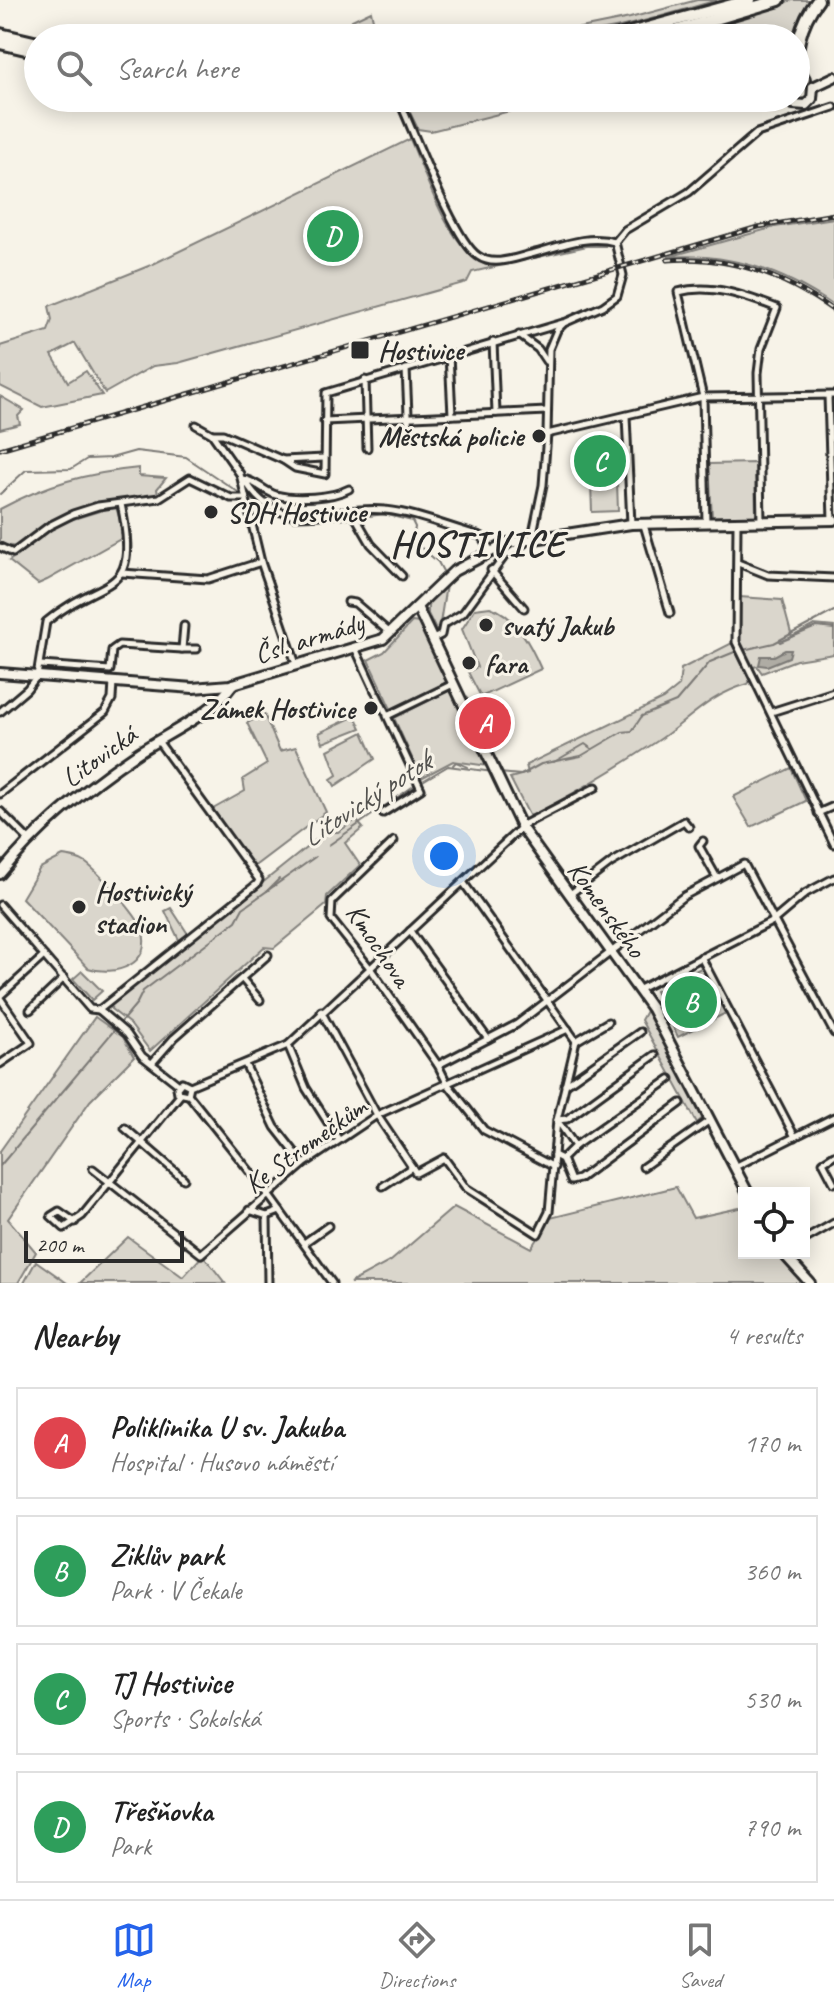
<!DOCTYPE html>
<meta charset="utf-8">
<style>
body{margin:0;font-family:Caveat,sans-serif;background:#f6f6f6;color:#222}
.controls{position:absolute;right:24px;bottom:24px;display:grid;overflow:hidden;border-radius:0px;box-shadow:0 4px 20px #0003}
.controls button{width:72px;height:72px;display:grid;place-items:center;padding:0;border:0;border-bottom:2px solid #e0e0e0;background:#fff;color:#222;font:40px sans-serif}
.scale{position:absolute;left:24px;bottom:20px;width:160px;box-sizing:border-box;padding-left:8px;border:4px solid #2b2b2b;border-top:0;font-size:22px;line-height:28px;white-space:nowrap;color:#2b2b2b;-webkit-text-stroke:6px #f7f3e8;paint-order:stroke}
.you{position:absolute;left:444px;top:856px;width:28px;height:28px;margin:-20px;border:6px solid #fff;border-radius:50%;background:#1a73e8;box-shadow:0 0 0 12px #1a73e833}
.badge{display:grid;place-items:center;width:52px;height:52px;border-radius:50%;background:#2563eb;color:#fff;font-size:26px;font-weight:700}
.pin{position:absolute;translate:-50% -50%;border:4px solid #fff;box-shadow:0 2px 8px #0006}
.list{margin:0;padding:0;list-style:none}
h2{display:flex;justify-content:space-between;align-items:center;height:104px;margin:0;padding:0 32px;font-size:34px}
h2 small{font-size:26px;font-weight:400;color:#767676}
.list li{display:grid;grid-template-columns:52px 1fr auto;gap:24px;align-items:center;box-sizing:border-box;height:112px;margin:0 16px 16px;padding:0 16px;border:2px solid #e0e0e0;border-radius:0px}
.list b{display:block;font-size:30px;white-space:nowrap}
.list p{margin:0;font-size:26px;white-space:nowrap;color:#767676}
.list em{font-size:26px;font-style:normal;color:#767676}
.icon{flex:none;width:44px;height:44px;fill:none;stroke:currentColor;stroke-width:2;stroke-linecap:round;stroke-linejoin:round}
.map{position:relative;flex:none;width:834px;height:1283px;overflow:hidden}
.search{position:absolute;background:#fff;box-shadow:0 4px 20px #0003;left:24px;right:24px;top:24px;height:88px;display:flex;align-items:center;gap:20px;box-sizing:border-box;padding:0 28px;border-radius:44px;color:#767676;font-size:30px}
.sheet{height:616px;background:#fff}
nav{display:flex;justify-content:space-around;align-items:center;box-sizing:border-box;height:112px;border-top:2px solid #e0e0e0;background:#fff;font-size:22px;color:#767676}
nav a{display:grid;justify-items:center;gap:4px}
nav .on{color:#2563eb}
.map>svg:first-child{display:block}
</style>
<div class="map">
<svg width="834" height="1283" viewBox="0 0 834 1283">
<rect width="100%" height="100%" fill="#f7f3e8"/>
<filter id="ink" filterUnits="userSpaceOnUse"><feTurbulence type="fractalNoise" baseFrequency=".0125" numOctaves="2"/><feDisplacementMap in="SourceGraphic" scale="16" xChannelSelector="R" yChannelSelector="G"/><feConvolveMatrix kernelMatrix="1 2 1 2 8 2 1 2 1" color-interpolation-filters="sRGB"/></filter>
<g filter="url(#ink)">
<g fill="#dad6cc" stroke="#82807c" stroke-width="2">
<path d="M697,0H717C656,18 594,38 531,38L630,18Z"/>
<path d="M792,0H812L805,10L796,38H759L721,24Z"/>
<path d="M371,11L377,38H361L352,20Z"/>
<path d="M403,98H562L431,131L418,129Z"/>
<path d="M410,139C428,180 446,244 486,265L591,240L606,246H587L472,272L467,282L178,363L153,366L105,393L75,343L52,355L68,382L86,371L102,395L42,407L0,386V346L48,331L52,320L49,306L151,265Z"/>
<path d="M834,218V306C784,271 730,252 668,257L775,227Z"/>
<path d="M0,396L24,410L18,416L20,424L0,429Z"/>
<circle cx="610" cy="459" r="12"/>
<path d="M755,463L756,516L712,517L709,464Z"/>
<path d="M139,468V476L166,478L157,489L158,495C103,502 60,511 16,547L0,544V509C46,484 87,473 139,468Z"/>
<path d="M617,482L618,511L592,512L591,483Z"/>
<path d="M116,506L124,537L47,580L38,584L9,561L60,523Z"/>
<path d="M446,585L439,630L437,632L428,614V604Z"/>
<path d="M739,597L782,600L792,637L814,625L834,627V654L796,660L762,673L757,666L751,668L738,639Z"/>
<path d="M490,607C516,615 531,646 541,669L481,697L468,672L477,667L462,629L475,609Z"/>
<path d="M412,622L419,623L447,682L391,709L368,660L384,652Z"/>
<path d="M732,643L750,681L748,684C708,695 688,721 656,742C615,769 574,794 530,817L510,778L528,773L526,765L663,699L679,686L681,669Z"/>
<path d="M452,689L488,766L453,761L421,778L394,718Z"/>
<path d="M264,714L280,751L296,747L326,812L252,868L213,809L245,791L243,779L267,764L247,723Z"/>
<path d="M355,716L361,728L323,743L319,733Z"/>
<path d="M363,732L375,759L335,786L331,779L337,775L328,750Z"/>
<path d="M791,768L806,801L751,827L733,797Z"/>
<path d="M356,820L363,828L345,843L360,865L327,896L326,905L274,948L264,947L150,1051L130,1024L111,1009L112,1003L326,832H338Z"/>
<path d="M63,856C71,857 79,858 86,863C99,873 137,914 142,929C154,965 114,977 88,968L22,898L40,868Z"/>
<path d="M171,908L188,934L179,940L165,911Z"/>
<path d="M703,967L728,1012L678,1037L655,991Z"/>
<path d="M82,971L102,991L92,1000L73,979Z"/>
<path d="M647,1009L705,1116L697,1123L641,1020Z"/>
<path d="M95,1017L123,1037L134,1057L90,1101L8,1219L36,1252L18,1283H0V1151Z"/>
<path d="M676,1187L693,1218L744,1207V1253H775L804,1283H350L391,1261L454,1207L531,1248L550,1218Z"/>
<path d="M128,1237L183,1277L203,1255L225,1283H80Z"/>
<path d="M36,1261L67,1283H24Z"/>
</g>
<path fill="#afaca4" stroke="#7a7874" stroke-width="2" d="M785,650H791L789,657L767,666L759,665L761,656H774Z"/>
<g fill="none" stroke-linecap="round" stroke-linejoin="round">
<g stroke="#7a7874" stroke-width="2">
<path d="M0,494L26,470L71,469L87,459L111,458L136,451L186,457L241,494"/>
<path d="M247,497L270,509"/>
<path d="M279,513L294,521L350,518"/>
<path d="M362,517L384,514L412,521L415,527L413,541L438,562L444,573"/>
<path d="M780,642L816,627L834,629"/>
<path d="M743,650L774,643L834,611"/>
<path d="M554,762L585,744L592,749"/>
<path d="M453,765L456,762L468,767"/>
<path d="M499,773L521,775L541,764L581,756L622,732L632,731L642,716L676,702L710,662L737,651"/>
<path d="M421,782L448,766L493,772"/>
<path d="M329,845L415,785"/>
<path d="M267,891L279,879"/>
<path d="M0,1166L137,1003L143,991L236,921L243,908L315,857"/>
</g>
<g stroke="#2b2b2b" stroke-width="11">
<g id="street">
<path d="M398,98C413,129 454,241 478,256C493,267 515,258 531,254C559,247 586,234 615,242"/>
<path d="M615,242L625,230L689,192L757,133L834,107"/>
<path d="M519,335L538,349L546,361"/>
<path d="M493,342L496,413"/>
<path d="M449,355L452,415"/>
<path d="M406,369L409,437"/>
<path d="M365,380L367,448"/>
<path d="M828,396L832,520"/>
<path d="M626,416L631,524"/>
<path d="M324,421L547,411"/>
<path d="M196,425L212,434L240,474L261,562L296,664"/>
<path d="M213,434H223L283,460L324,458"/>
<path d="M547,434L703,397L834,395"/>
<path d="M283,460L295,468L325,474L326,393L563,323"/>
<path d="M242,479C255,480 263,491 276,495C295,500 332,498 349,489"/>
<path d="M243,484L248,485C283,538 335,504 385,510C417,513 450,528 481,536L490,549"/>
<path d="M356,518L371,544L402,576"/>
<path d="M706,522L703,397L678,292C712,283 746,296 777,308L761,349L758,373L761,521"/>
<path d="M737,523L736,642L834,844"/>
<path d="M644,525L670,613"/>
<path d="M0,547L13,553L49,526L73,514L98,506L159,498L190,478L231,498H245"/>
<path d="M738,563L768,575L834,578"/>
<path d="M491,570L524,608"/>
<path d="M122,573L208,579L261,562"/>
<path d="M348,602L355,603L390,633"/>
<path d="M433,639L441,635L443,625L463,613L504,557L532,538L543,485L547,434L549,349L557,330L564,323L603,306L617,296L623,275L615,242"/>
<path d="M182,649H197"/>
<path d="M356,650L375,691"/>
<path d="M41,665L110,670L112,650L119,645L182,649L184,626"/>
<path d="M377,695L386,713"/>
<path d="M0,712L27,689L37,676L46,622C104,573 142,601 121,504"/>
<path d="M771,712L834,692"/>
<path d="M0,794L105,712L112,699L113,682"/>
<path d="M0,811L28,839"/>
<path d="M383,813L421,789L387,716L453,684"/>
<path d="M818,813L834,806"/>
<path d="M394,841L332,901L331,919L370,968L438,1065L447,1083L484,1130L554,1167"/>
<path d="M703,841L699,846L717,878"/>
<path d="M463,882L576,1041"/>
<path d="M569,895L611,863L684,821L689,827"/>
<path d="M0,905L90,1009L99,1010L257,884L259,880L158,741"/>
<path d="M410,931L488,1039"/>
<path d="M701,957L795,1137"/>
<path d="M243,980L260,1000"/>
<path d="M638,990L773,921L806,893L834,878"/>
<path d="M0,996L44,956"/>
<path d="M0,998L31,1043L0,1064"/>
<path d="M30,1010L64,978"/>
<path d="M99,1010L127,1034L142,1056L179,1085"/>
<path d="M321,1011L377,1115L416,1173L444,1158L466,1188L538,1234L549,1212L557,1120L576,1041"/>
<path d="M576,1041L608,1022"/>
<path d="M288,1045L306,1088L339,1140"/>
<path d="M152,1063L174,1038L268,955"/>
<path d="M245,1064L275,1127L304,1164"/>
<path d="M438,1065L517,1024L684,896L744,864L834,1033"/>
<path d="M565,1085L640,1032"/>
<path d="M190,1086L188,1095L178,1093L177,1088L182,1082L190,1086L288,1045L525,824L596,787"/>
<path d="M188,1094L267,1193L332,1283"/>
<path d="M125,1128L184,1179"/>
<path d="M575,1146L557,1120L567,1119L655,1055"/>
<path d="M554,1155L562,1159L575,1146L670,1079"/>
<path d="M834,1155L823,1162L834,1183"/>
<path d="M562,1159L571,1181L579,1179L681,1103"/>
<path d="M643,1167L710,1120"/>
<path d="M735,1167L834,1117"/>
<path d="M93,1169L201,1254L304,1164L377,1115L568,1029"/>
<path d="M383,1186L412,1167"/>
<path d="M249,1210L267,1216L280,1211"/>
<path d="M267,1216L268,1283"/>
<path d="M75,1222L59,1211L51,1216L64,1228L82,1216L180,1095"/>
<path d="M804,1240L834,1223"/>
<path d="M304,1243L328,1226"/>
</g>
</g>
<g stroke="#2b2b2b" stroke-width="14">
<g id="secondary">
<path d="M813,87L834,77"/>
<path d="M788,98L793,104L806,105L812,99L813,87"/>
<path d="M417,607L522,828L652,1009L748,1193"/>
<path d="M0,673L193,688L230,685L383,639L454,571L508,543L631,524L834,520"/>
<path d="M0,874C39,826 87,787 139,752C170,732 211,715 233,684"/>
<path d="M783,1253L810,1283"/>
</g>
</g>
<g stroke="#2b2b2b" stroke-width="16">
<g id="highway">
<path d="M698,30L724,29L749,38"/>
<path d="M0,34L38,43"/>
<path d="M611,38L750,0"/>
<path d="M652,38L779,0"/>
<path d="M0,43L38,52"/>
<path d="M804,79C788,57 803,19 818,0"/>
</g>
</g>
<use href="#street" stroke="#f7f3e8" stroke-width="5"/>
<use href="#secondary" stroke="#f7f3e8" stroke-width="8"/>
<use href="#highway" stroke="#f7f3e8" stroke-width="10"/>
<g stroke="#2b2b2b" stroke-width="5">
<g id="rail">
<path d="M667,260C729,255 784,275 834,311"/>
<path d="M0,449L758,227L834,214"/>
</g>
</g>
<use href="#rail" stroke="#f7f3e8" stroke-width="2" stroke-dasharray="6" stroke-linecap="butt"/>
</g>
</g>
<g fill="#2b2b2b" stroke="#f7f3e8" stroke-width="3">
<rect x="350" y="340" width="20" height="20" rx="4"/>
<circle cx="539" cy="436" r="8"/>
<circle cx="211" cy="512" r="8"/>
<circle cx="486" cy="625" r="8"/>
<circle cx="469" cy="663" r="8"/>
<circle cx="371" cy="708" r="8"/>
<circle cx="79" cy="907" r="8"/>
</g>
<g text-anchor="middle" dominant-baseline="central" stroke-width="6" stroke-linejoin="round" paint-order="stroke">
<g font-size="28" font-weight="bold" fill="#2b2b2b" stroke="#f7f3e8" text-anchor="start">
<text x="378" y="350">Hostivice</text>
<text x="523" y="436" text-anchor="end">Městská policie</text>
<text x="227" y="512">SDH Hostivice</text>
<text x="502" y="625">svatý Jakub</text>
<text x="485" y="663">fara</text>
<text x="355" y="708" text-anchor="end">Zámek Hostivice</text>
<text x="95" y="891">Hostivický<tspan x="95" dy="32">stadion</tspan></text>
</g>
<g font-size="28" fill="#2b2b2b" stroke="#f7f3e8">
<text transform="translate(309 638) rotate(-17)">Čsl. armády</text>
<text transform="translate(99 756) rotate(-36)">Litovická</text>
<text transform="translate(607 909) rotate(54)">Komenského</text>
<text transform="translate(379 945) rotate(56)">Kmochova</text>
<text transform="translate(305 1145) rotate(-36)">Ke Stromečkům</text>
</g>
<g font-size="30" font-style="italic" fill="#53524f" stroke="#f7f3e8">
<text transform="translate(366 799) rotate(-33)">Litovický potok</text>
</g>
<g font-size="36" font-weight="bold" letter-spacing="2" fill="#2b2b2b" stroke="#f7f3e8">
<text x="478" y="544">HOSTIVICE</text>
</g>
</g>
</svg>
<div class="controls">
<button><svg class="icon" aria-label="locate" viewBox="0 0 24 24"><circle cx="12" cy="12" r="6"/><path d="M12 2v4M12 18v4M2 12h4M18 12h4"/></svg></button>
</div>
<div class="scale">200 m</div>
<div class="you"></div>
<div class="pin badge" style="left:485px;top:723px;background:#e0444e">A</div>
<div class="pin badge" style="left:691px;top:1002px;background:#2e9e5b">B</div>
<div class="pin badge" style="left:600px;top:461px;background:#2e9e5b">C</div>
<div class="pin badge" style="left:333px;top:236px;background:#2e9e5b">D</div>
<div class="search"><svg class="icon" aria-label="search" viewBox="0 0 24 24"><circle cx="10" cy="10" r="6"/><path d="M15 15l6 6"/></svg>Search here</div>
</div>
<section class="sheet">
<h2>Nearby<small>4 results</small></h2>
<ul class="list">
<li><span class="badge" style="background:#e0444e">A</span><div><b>Poliklinika U sv. Jakuba</b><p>Hospital · Husovo náměstí</p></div><em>170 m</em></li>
<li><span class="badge" style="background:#2e9e5b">B</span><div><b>Ziklův park</b><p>Park · V Čekale</p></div><em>360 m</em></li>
<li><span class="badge" style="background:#2e9e5b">C</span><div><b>TJ Hostivice</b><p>Sports · Sokolská</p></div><em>530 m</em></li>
<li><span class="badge" style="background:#2e9e5b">D</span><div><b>Třešňovka</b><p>Park</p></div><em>790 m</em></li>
</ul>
</section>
<nav>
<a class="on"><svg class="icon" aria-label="map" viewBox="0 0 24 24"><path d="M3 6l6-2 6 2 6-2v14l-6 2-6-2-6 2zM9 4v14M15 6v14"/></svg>Map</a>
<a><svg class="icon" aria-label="directions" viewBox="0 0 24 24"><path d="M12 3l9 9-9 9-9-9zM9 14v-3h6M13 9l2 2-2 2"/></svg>Directions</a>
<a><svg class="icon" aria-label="saved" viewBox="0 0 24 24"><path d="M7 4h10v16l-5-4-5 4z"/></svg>Saved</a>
</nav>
